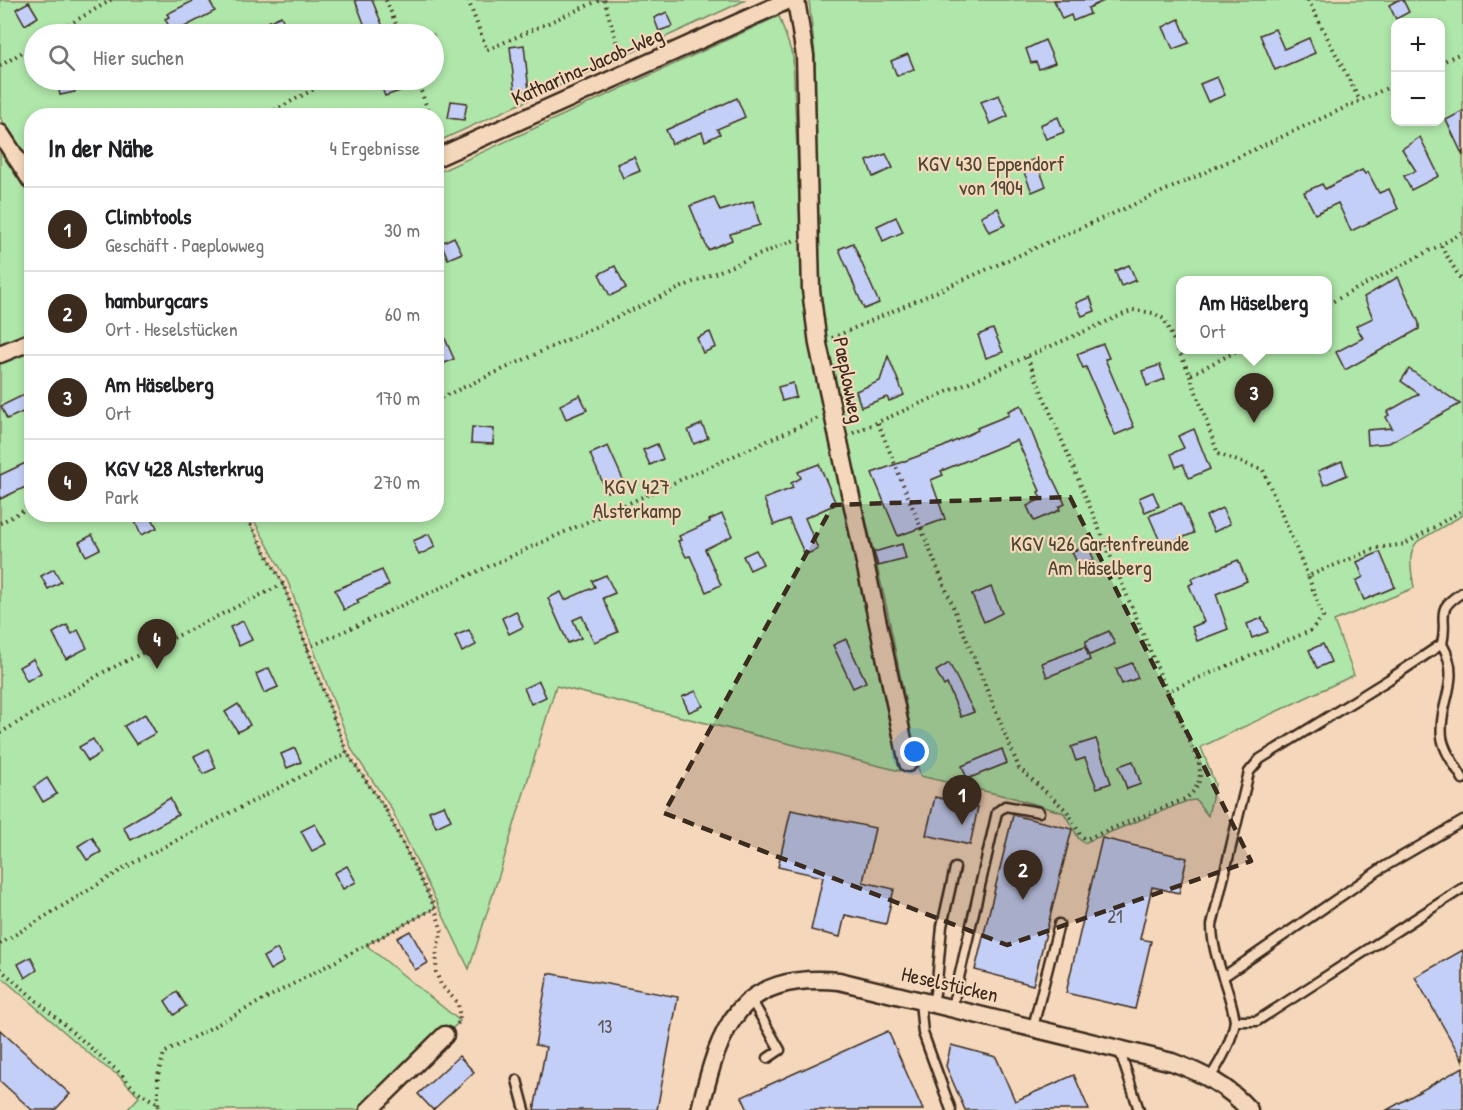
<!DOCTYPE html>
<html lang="de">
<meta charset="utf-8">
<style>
body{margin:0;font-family:"Patrick Hand",sans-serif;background:#f2f2f2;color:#202124}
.controls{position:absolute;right:18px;top:18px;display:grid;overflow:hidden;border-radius:12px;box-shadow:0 3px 9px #0003}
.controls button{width:54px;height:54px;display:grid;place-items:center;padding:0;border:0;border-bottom:2px solid #e0e0e0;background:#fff;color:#202124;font:30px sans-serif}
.you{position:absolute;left:915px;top:752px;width:21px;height:21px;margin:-15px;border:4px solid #fff;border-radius:50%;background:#1a73e8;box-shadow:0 0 0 9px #1a73e833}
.badge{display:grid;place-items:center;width:39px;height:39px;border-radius:50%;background:#3b2a1e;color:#fff;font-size:20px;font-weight:700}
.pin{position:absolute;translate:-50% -50px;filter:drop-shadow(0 2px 3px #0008)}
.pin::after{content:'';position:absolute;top:32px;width:21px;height:18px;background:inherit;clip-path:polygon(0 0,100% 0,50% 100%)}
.popup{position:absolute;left:1176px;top:276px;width:156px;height:78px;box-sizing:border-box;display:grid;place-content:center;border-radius:12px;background:#fff;filter:drop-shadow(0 2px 4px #0005);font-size:20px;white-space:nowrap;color:#757577}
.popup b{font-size:22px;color:#202124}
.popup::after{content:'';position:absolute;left:50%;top:100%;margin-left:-12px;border:12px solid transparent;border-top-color:#fff}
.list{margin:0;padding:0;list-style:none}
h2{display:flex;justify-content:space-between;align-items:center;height:78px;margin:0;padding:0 24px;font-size:26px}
h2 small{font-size:20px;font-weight:400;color:#757577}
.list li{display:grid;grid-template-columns:39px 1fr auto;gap:18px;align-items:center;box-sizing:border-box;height:84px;padding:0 24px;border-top:2px solid #e0e0e0}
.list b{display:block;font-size:22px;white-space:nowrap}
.list p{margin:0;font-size:20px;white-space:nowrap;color:#757577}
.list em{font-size:20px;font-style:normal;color:#757577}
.icon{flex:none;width:33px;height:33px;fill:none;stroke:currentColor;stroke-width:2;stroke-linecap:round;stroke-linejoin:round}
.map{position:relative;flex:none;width:1463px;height:1110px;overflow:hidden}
.search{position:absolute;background:#fff;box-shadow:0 3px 9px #0003;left:24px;top:24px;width:420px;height:66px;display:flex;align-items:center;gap:15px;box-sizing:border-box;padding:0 21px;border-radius:33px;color:#757577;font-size:22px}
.panel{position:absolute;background:#fff;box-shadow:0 3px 9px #0003;left:24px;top:108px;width:420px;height:414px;border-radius:24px}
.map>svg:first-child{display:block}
</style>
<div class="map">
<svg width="1463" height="1110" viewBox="0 0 1463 1110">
<rect width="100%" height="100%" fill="#f5d8bb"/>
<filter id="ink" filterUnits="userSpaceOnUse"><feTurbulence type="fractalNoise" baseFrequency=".0167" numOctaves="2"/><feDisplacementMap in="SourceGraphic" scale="12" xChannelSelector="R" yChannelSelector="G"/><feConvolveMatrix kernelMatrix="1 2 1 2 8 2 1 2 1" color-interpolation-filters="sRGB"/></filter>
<g filter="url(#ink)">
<g fill="#afe6a9" stroke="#758864" stroke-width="1.5" fill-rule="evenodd">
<path d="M0,0H746L437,142L436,116H32L31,166L0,117ZM34,34H434V80H34Z"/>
<path d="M809,0H1463V515L1418,541C1406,553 1412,573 1414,588L1334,621L1354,675L1201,747L1215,784L1208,816L1196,800L1187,801L1084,843L1079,839L1064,813L1014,798L920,776L887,609L826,349L819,288L815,55ZM1396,22H1440V122H1396ZM1180,280H1328V350H1180Z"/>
<path d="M779,16L793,57L803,292L809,346L900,771L556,686L500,872L469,969L391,808L352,750L288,582L251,515L436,514L437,173Z"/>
<path d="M0,133L31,182L32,514L245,515L283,584L347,753L386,810L435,908L366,945L460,1021L369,1110H127L139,1097L118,1075L100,1063L0,976Z"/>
</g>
<g fill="#c3cff6" stroke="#3b2a1e" stroke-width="1.5">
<path d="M195,0H209L215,11L173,33L165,19L169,17L167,14Z"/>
<path d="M355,0H372L386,34H368Z"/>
<path d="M1054,0H1106L1088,8L1090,14L1073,21L1071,15L1062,19Z"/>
<path d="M1398,0H1403L1409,12L1396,19L1389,5Z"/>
<path d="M29,2L38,17L25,25L16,9Z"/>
<path d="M667,12L673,26L659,31L654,18Z"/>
<path d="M281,16L289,34H241Z"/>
<path d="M1179,19L1189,43L1173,49L1163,27Z"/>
<path d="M1275,29L1284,49L1309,38L1315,53L1275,70L1260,35Z"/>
<path d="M1045,40L1055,63L1039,69L1036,62L1031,63L1026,49Z"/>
<path d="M524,45L529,91L515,92L510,47Z"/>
<path d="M908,54L914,69L897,76L891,61Z"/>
<path d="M1217,77L1225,95L1208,102L1200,84Z"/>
<path d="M57,80H72L75,92L60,95Z"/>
<path d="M389,80H396L400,91L385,96L380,83Z"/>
<path d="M999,95L1008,116L990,124L981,102Z"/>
<path d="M737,98L745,117L717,129L720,134L705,141L702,132L672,144L666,130Z"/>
<path d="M451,101L467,103L464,120L448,118Z"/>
<path d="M1463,111V156L1446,120Z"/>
<path d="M1058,117L1064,132L1046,139L1040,125Z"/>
<path d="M1420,137L1439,176L1411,190L1404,176L1416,171L1402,149Z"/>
<path d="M886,154L893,168L873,177L867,161Z"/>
<path d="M634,157L640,171L623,178L617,164Z"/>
<path d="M1035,159L1046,186L1032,192L1021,165Z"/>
<path d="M1362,170L1365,174L1368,172L1379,193L1389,189L1398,209L1351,231L1338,203L1315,214L1304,192L1322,184L1325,189Z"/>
<path d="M714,197L720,211L753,201L760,225L730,234L732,240L708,250L690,206Z"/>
<path d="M998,208L1005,225L989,232L981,216Z"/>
<path d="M896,217L903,232L883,241L877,226Z"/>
<path d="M454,237L462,253L448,259L441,243Z"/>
<path d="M853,243L879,303L864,309L839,249Z"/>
<path d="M1129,265L1136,280L1121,286L1115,271Z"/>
<path d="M615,266L626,288L610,296L599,274Z"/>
<path d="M1398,277L1419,323V329L1345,370L1336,352L1363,338L1356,326L1373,318L1364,297Z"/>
<path d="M1090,297L1095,311L1082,316L1076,303Z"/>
<path d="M436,318L454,359L440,365L436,357Z"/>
<path d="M993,329L1003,352L986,358L978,335Z"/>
<path d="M710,332L716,347L703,353L697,338Z"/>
<path d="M1103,344L1109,358L1105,359L1134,427L1115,435L1086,367L1083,368L1077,354Z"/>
<path d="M888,356L904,395L889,401L887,397L861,407L856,391L880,381Z"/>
<path d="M1160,365L1165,379L1147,386L1142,371Z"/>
<path d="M1409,369L1460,404L1389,443L1368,445L1367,430L1392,428L1386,417L1389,415L1387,412L1419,394L1401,381Z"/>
<path d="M793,383L796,397L782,401L778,387Z"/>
<path d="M32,391V408L7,419L1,406Z"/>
<path d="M580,395L587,410L566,419L560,405Z"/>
<path d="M1021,405L1038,448L1065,504L1059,507L1060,510L1034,521L1027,506L1041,499L1038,492L1040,491L1017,440L941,471L943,475L931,480L945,519L898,536L872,473L943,447L978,430L977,428L1009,415L1008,411Z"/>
<path d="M702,424L708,438L694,444L688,430Z"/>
<path d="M472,427L494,429L493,444L471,443Z"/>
<path d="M1194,429L1210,469L1189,478L1183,464L1176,467L1171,454L1184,448L1178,436Z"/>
<path d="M657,444L663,459L650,465L643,450Z"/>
<path d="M608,446L625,484L607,492L590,454Z"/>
<path d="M32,460V484L0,499V475Z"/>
<path d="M1342,461L1347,475L1324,485L1318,471Z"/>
<path d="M819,464L836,504L805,518L818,549L805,555L789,519L774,525L764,499L793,488L791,483L801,478L798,472Z"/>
<path d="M1153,492L1159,506L1145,512L1139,498Z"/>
<path d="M1181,503L1194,533L1162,546L1149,516Z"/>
<path d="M1222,508L1230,524L1214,532L1206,516Z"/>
<path d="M144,514H150L157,528L141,535L134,519Z"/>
<path d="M722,514L732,536L705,549L721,585L706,592L690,556L686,557L678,541L681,540L679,536L710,522L709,520Z"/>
<path d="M429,534L435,547L419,555L413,541Z"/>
<path d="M92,535L100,549L86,556L79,542Z"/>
<path d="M902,544L906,559L878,566L874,552Z"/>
<path d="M1088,545L1094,560L1079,567L1072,552Z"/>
<path d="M756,550L763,564L750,570L743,556Z"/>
<path d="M1380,552L1395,587L1364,600L1356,581L1363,577L1357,562Z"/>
<path d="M1238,560L1247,581L1216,594L1228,629L1197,641L1192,627L1204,622L1189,585L1193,583L1191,579Z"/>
<path d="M54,569L61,582L48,589L41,576Z"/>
<path d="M382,570L389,585L357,600L359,603L344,610L335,590Z"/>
<path d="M606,575L615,593L603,598L618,632L594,642L582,616L573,620L581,638L568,643L548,598L561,592L565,600L595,587L592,581Z"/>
<path d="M991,587L1002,613L984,622L972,595Z"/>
<path d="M516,611L523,627L509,634L502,618Z"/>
<path d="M1262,618L1268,632L1252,638L1247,624Z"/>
<path d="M243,621L252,640L239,646L230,627Z"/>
<path d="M67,625L72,634L78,630L87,648L66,659L53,633Z"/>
<path d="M469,630L476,645L462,652L455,636Z"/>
<path d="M1109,631L1115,644L1090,655L1086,647V641Z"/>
<path d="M846,639L866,682L853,688L833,645Z"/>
<path d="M1323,644L1331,662L1317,668L1309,650Z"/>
<path d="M1085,647L1090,660L1047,677L1042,663Z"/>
<path d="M33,659L41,673L27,681L19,667Z"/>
<path d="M949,663L974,712L961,717L947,684L944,686L936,671Z"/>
<path d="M1132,663L1138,678L1122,684L1116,669Z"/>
<path d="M269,668L278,687L264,693L256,674Z"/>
<path d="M539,681L546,697L531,704L524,688Z"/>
<path d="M696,691L703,706L689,712L682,697Z"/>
<path d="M238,704L250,725L238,732L225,712Z"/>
<path d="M145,714L156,733L136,744L124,726Z"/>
<path d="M93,739L101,753L88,761L79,747Z"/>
<path d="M1096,739L1111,783L1097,788L1085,758L1076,761L1071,747Z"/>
<path d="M295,748L301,762L287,768L281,754Z"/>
<path d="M208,749L216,768L203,774L194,756Z"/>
<path d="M1002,749L1007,763L967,779L962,766Z"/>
<path d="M1133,761L1141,784L1127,789L1119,766Z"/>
<path d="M47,778L57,794L43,802L34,787Z"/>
<path d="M935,797L978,807L970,845L926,835Z"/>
<path d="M170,798L178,815L131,840L123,827Z"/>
<path d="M444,805L451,820L436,827L429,811Z"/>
<path d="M791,810L875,828L863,882L894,889L886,924L845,915L840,937L811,930L823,877L778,867Z"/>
<path d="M1013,815L1072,829L1033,985L975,970Z"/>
<path d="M315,824L326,844L312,851L301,831Z"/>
<path d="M92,837L101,852L87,860L78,846Z"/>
<path d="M1102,838L1187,858L1179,893L1152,887L1140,939L1151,941L1135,1009L1066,993Z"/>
<path d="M347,866L356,882L343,889L334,873Z"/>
<path d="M410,931L428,963L415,970L397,938Z"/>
<path d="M277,949L284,962L270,970L263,957Z"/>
<path d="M1463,950V1061L1415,977Z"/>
<path d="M31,957L37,970L25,978L18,964Z"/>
<path d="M548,973L678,997L657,1110H534L546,1047L535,1045Z"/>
<path d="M177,992L186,1006L174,1015L165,1001Z"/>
<path d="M0,1030L70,1094L55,1110H32L0,1081Z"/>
<path d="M888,1031L923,1110H748L742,1097Z"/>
<path d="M951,1045L996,1057L1015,1101L1074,1075L1089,1110H965L946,1066Z"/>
<path d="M459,1056L474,1072L433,1110L418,1094Z"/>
<path d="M1463,1067V1110H1387Z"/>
</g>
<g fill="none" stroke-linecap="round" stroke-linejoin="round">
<g stroke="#3b2a1e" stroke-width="13">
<g id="service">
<path d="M1463,592C1432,611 1449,615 1442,644C1463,681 1438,702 1442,737C1444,752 1456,766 1463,779"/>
<path d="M1223,977L1382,868L1463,821"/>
<path d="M751,999L780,1050L768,1058"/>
<path d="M920,1001L923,1033L951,1110"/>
<path d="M933,1003L937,982L942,926L955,868"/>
<path d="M952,1008L997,812L1005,806L1039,812"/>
<path d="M1235,1021C1230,988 1212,958 1212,925L1249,772L1260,759L1388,680L1442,644"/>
<path d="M1033,1027L1059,924"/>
<path d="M1119,1049L1139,1110"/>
<path d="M1210,1078C1222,1059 1231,1043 1235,1021H1257L1463,888"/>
<path d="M517,1080L525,1110"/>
</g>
</g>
<g stroke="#3b2a1e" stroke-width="21">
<g id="minor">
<path d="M796,0L805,56L811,290L818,344L908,763"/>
<path d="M0,133L32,182"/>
<path d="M436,158L789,0"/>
<path d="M0,354L32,341"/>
<path d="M369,1110L445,1035"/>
<path d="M700,1110C720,1025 739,972 839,981L1172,1062C1202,1073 1228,1086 1249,1110"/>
</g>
</g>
<g stroke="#3b2a1e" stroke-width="4" stroke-dasharray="1.5 4.5" stroke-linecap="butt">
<path d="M386,0L400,34"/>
<path d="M468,0L487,50L600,0"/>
<path d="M604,0L621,57"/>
<path d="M1308,0L1360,101"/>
<path d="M53,34L111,0"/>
<path d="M1440,63L1463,52"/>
<path d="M0,66L34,45"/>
<path d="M417,80L430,116"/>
<path d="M264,116L331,80"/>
<path d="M1441,246L1463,283"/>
<path d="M1328,304L1463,233"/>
<path d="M832,338L1173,187L1396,84"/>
<path d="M1027,357L1167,691"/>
<path d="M1190,375L1218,454L1263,470L1308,576"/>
<path d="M436,400L693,282L795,240"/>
<path d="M878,423L1019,768L1067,811L1081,836L1086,839L1185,799C1198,789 1202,780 1199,763L1168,691L1310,631L1323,617L1308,576L1377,548L1405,544L1463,510"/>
<path d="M853,433L1133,310L1153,313L1164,319L1190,375L1239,350"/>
<path d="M245,514L283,584L347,753L386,810L435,908L442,932L437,947L436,972L441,985L458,1003L460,1021L457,1024"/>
<path d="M0,523L32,506"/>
<path d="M307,648L818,418"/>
<path d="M0,733L104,672L283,584"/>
<path d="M0,944L138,860L347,753"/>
<path d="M0,969L122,1075L134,1089L158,1104L160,1110"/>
<path d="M158,1104V1075L164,1053L435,908"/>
</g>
<use href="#service" stroke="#f5d8bb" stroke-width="8"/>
<use href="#minor" stroke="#f5d8bb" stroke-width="16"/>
</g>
</g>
<path fill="#3b2a1e" fill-opacity="0.2" stroke="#3b2a1e" stroke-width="4.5" stroke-dasharray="12 8" stroke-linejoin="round" d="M1070,497L1251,861L1007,945L664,813L833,505Z"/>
<g text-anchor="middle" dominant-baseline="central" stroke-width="4.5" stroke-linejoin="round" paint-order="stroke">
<g font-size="18" fill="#5d5354">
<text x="1115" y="916">21</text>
<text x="605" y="1026">13</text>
</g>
<g font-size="21" fill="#3b2a1e" stroke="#f5d8bb">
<text transform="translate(587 66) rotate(-24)">Katharina-Jacob-Weg</text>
<text transform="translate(849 380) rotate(79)">Paeplowweg</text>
<text transform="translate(950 984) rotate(13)">Heselstücken</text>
</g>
<g font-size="21" fill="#4c4633" stroke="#f5d8bb">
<text x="991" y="163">KGV 430 Eppendorf<tspan x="991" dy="24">von 1904</tspan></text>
<text x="637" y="486">KGV 427<tspan x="637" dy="24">Alsterkamp</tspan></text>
<text x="1100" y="543">KGV 426 Gartenfreunde<tspan x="1100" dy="24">Am Häselberg</tspan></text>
</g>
</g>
</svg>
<div class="controls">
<button>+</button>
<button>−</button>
</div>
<div class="you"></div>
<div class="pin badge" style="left:962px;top:825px">1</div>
<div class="pin badge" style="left:1023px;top:900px">2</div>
<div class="pin badge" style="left:1254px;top:423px">3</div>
<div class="popup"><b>Am Häselberg</b>Ort</div>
<div class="pin badge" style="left:157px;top:669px">4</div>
<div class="search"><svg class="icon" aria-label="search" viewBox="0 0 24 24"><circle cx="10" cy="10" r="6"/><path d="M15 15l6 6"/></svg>Hier suchen</div>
<section class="panel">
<h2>In der Nähe<small>4 Ergebnisse</small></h2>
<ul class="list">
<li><span class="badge">1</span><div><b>Climbtools</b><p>Geschäft · Paeplowweg</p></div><em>30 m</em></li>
<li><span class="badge">2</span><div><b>hamburgcars</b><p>Ort · Heselstücken</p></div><em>60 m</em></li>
<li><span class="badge">3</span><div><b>Am Häselberg</b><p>Ort</p></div><em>170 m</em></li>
<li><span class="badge">4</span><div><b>KGV 428 Alsterkrug</b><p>Park</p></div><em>270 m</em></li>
</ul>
</section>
</div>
